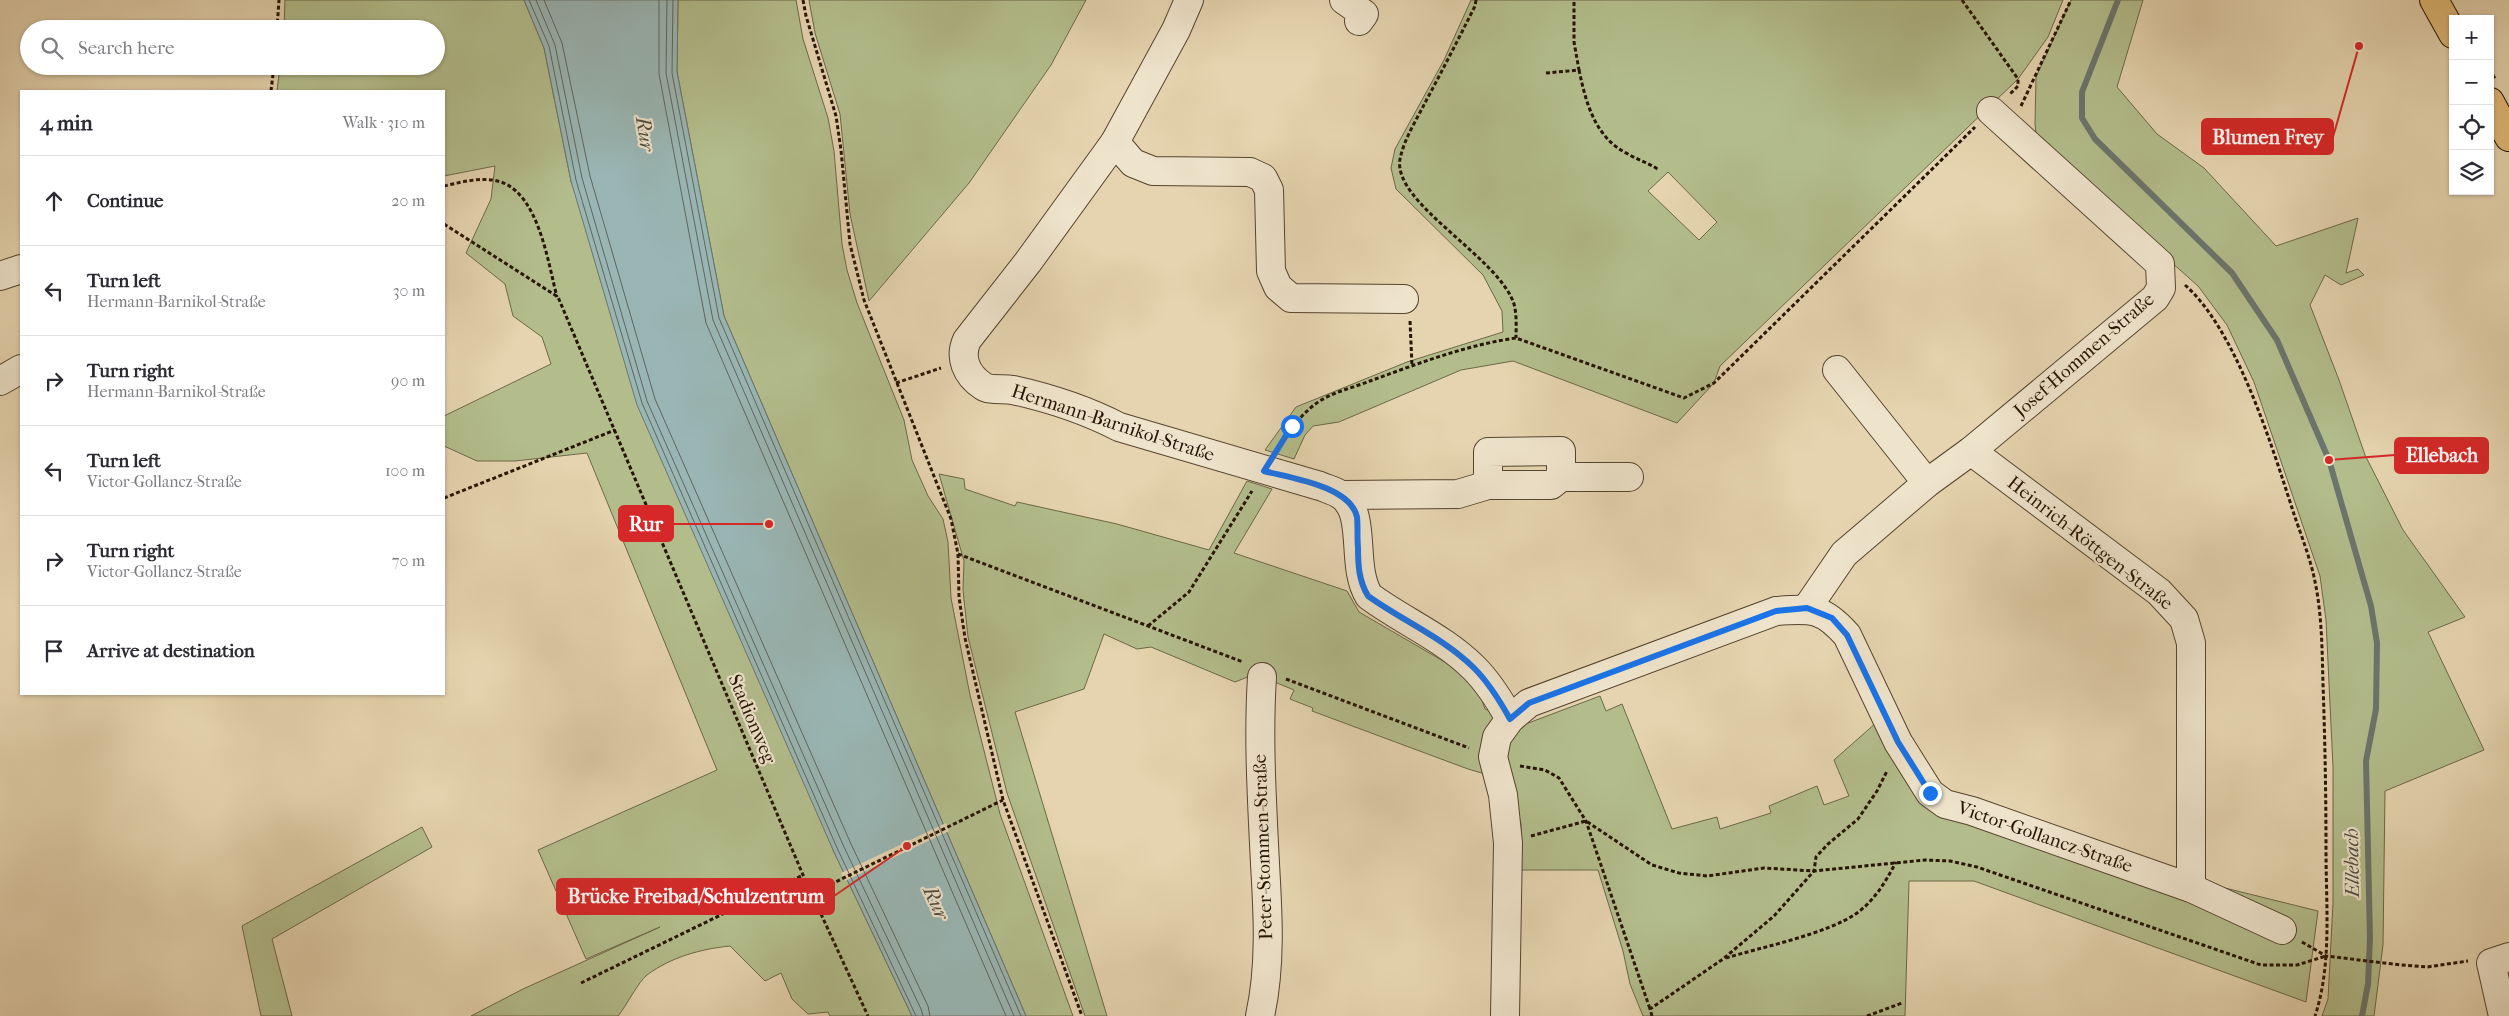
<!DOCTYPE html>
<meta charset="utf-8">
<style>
body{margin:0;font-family:"IM FELL French Canon",serif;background:#f7f7f7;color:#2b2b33}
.controls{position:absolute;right:15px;top:15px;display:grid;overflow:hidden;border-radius:0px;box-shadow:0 1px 4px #0004}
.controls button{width:45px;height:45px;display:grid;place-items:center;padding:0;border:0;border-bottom:1px solid #e1e1e2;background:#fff;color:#2b2b33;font:25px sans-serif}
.stop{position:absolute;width:15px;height:15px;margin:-11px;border:4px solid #1a73e8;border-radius:50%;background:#fff}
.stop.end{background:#1a73e8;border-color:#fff;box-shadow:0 1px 5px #0008}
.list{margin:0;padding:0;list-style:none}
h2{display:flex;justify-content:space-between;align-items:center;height:65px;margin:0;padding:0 20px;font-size:21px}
h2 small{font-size:16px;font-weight:400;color:#7c7c81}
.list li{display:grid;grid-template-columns:32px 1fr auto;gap:15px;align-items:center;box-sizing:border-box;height:90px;padding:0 20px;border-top:1px solid #e1e1e2}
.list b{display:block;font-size:19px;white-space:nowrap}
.list p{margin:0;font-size:16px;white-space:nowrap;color:#7c7c81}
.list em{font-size:16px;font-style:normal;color:#7c7c81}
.icon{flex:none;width:28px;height:28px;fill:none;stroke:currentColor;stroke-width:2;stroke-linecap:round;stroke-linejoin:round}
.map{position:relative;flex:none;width:2509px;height:1016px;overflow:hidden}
.search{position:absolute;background:#fff;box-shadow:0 1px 4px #0004;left:20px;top:20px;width:425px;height:55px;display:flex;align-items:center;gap:12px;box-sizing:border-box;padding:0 18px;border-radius:28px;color:#7c7c81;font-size:19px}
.panel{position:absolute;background:#fff;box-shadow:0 1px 4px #0004;left:20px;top:90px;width:425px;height:605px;border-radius:0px}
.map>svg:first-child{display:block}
</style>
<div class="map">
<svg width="2509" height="1016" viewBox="0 0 2509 1016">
<rect width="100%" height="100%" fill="#e5d4af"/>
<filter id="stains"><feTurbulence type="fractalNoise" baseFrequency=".004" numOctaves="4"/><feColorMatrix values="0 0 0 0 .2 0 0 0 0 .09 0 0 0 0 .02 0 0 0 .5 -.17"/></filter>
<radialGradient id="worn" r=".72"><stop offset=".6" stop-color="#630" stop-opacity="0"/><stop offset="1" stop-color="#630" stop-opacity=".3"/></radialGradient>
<g fill="#b3bd8c" stroke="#6c6848" fill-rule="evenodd">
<path d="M285,0H524L544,48L571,181L834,852L912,1016H830L828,1012L808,1014L792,999L781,973L765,981L730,946C701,949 671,957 647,975C638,982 627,1005 618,1016H471L523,989L660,927L586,959L538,850L717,770L587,453L515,461H477L444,446V416L551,364L542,337L513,316L505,284L466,253L491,199L495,166L444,176V91H277L280,66H436V29H284Z"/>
<path d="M678,0H796L803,39L828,118L834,151L842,244L847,270L857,303L904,420L912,460L928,496L943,519L948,542L951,598L970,695L1000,814L1073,1016H1026L724,316L677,72Z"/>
<path d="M809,0H1086L1051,65L969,183L869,301L850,214L840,114L815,33Z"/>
<path d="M1471,0H2063L2048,37L2018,79L1720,366L1714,383L1677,423L1513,361L1461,370L1339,422L1313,426L1305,435L1294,459L1265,450L1296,407L1407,362L1503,332L1502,311L1483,275L1396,189L1391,168L1395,149L1444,60ZM1668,172L1717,222L1699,240L1648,191Z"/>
<path d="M2071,0H2143L2117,87L2157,134L2204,168L2276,246L2358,218L2346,273L2358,269L2364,275L2341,285L2325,275L2310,305L2339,380L2365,455L2403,530L2465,617L2428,632L2484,750L2385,791L2383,945L2374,1016H2322L2328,999L2333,903V767L2326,620L2320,576L2254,382L2227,325L2198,286L2037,143L2035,124L2036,77Z"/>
<path d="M939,474L964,479L965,489L1015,506L1017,502L1117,524L1209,550L1247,481L1272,489L1234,553L1347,591L1359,612L1450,665L1469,682L1482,700L1485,709L1523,725L1600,696L1606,711L1622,704L1672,829L1717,817L1720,829L1771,813L1769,806L1817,786L1824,805L1849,796L1834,760L1877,722L1909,781L2221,887L2318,911L2306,1002L1974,881H1909L1905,1016H1643L1630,984L1623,951L1598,870H1521V824L1509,781L1468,769L1312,711L1313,708L1290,699L1294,690L1255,674L1235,682L1151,647L1137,649L1104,634L1084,689L1015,712L1107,1016H1085L1007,793L968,637L963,590L964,561Z"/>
<path d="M422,827L432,847L272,939L292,1016H261L242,926Z"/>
</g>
<path fill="#99b6b4" stroke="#6b756d" d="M524,0H678L677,72L724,316L1026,1016H912L834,852L637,405L571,181L544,48Z"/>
<path fill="#e5d4af" d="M946,823L949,831L845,881L841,873Z"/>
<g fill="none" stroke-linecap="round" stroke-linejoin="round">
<g stroke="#60655c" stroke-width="1">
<path d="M529,0L549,46L576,180L642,403L838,850L916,1016"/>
<path d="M536,0L555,45L582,178L647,401L844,847L921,1009L923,1016"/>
<path d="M544,0L562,43L590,176L655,399L851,844L928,1006L930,1016"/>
<path d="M659,0V74L706,323L1006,1016"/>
<path d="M667,0L666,73L713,320L1014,1016"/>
<path d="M673,0L672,73L719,318L1021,1016"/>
</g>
<path stroke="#6b756d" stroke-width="6" d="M2118,0L2082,92V118L2095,139L2232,273L2277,340L2329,460L2371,606L2377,643L2376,709L2366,761L2370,938L2368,984L2362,1016"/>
<g stroke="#56442e" stroke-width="30">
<g id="minor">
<path d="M1189,0L1176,30L1115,142L1028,262L967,340C959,357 966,375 983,386C990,391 1004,388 1013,390C1049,398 1086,410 1119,427L1320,486C1327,489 1335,491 1341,495C1368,514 1350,565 1369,596C1403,621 1444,638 1474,668C1489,683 1500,701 1510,719"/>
<path d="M1344,0L1364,14L1359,21"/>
<path d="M1115,142L1133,163L1153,171L1250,172L1263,178L1269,190L1271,271L1278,287L1291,298L1404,299"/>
<path d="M0,276L21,269"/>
<path d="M1837,370L1927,483"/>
<path d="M0,381L21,369"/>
<path d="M1971,451L2159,592L2184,619L2191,643V888"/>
<path d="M1488,485V452L1561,451V477"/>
<path d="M1341,495L1458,494L1488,485H1551L1561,477H1629"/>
<path d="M1807,608L1844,554L1927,483L1971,451L2155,298L2161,288L2160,264L1991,111"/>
<path d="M1260,1016C1271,966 1268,914 1265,864C1262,801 1258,739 1262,677"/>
<path d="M1505,1016L1508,843L1503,795L1493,757L1497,737L1510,719L1529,703L1776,611C1812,608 1823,608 1847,635L1898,742L1930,793L1945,804L1972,811L2191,888L2282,930"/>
<path d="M2503,1016L2491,963L2509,957"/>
</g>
</g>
<g stroke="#261403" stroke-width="30">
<g id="major">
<path d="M2434,0L2453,34"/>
<path d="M2490,102L2509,137"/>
</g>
</g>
<g stroke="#261403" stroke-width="3" stroke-dasharray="4 2.5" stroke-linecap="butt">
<path d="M803,0L806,16L836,116L841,150L850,244L864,300L951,519L958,554L959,597L965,638L1003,800L1082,1016"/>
<path d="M1476,0L1475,6C1459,38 1443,69 1426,101C1417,119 1404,139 1400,159C1392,203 1499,257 1514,304C1517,315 1516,327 1516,338"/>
<path d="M1962,0L2018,79V86L2009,95"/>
<path d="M277,29L279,0"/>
<path d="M2490,69L2495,79"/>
<path d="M1579,70C1586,103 1595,138 1628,154C1638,160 1649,163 1659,170"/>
<path d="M1546,73L1579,70L1574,42V0"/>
<path d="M271,91L274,66"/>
<path d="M2021,106L2071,0"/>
<path d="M444,186C462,182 483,176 501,182C539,195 548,263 557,297"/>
<path d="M444,224L558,297L803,875L868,1016"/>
<path d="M2185,285C2236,330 2271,443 2292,508C2299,530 2309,554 2314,577C2322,612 2322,648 2323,684C2325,740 2326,796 2326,852C2326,906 2332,965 2315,1016"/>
<path d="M1410,321L1412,366"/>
<path d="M896,383L941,368"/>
<path d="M1278,449C1288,432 1298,418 1314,405C1329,393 1352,388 1370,381C1417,364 1466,345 1516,338L1684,398L1714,383L1975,127"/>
<path d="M444,498L615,430"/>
<path d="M958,554L1243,662"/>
<path d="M1148,626L1189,592L1252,491"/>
<path d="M1286,679L1469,748"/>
<path d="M1520,766L1545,770L1559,778L1586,821L1650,1009"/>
<path d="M1531,836L1586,821L1652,865L1679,873L1707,876L1764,868L1814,871L1925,860L1950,861L1977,867L2261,965H2297L2326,956"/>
<path d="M813,893L1003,800"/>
<path d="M2302,942L2326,956L2401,965L2427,967L2468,961"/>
<path d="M1726,958C1762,947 1827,934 1857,913C1875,900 1886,881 1896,862"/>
<path d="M581,983L803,875"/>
<path d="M1652,1016L1650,1009L1723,959L1774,916L1814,871L1816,857L1828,844L1858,819L1877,791L1887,771"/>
<path d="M1867,1016L1902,1003"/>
</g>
<use href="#minor" stroke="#eee3cb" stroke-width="28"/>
<use href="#major" stroke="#e2ba78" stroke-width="28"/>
</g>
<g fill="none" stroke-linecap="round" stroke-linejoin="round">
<path stroke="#1a73e8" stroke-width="6" d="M1292,426L1264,471C1291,478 1350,486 1357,517C1358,527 1357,538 1358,548C1358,566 1359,581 1368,596C1403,621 1444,638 1474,668C1489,683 1500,701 1510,719L1529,703L1776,611L1807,608L1832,618L1847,635L1898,742L1930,793"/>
</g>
<g text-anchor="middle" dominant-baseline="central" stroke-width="4.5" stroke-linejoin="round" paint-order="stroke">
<g font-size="19" fill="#261403" stroke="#eee3cb">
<text transform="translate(2084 355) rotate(-41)">Josef-Hommen-Straße</text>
<text transform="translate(1113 423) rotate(18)">Hermann-Barnikol-Straße</text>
<text transform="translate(2090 543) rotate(38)">Heinrich-Röttgen-Straße</text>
<text transform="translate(752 719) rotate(67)">Stadionweg</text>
<text transform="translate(2045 837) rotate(19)">Victor-Gollancz-Straße</text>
<text transform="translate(1263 847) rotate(-92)">Peter-Stommen-Straße</text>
</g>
<g font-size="20" font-style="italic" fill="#4e4d41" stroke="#eee3cb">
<text transform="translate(645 134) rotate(81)">Rur</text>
<text transform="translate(2352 863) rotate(-91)">Ellebach</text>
<text transform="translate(936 903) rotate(66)">Rur</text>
</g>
</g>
<path fill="none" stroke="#d62828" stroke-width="2" d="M2359 46L2333 137M2329 460L2395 455M769 524L673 524M907 846L834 896"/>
<g fill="#d62828" stroke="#eee3cb" stroke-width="2">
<circle cx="2359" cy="46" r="5"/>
<circle cx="2329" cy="460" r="5"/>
<circle cx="769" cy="524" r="5"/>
<circle cx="907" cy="846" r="5"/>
</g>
<g fill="#d62828" stroke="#d62828" stroke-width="2">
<rect x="2202" y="119" width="131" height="35" rx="5"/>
<rect x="2395" y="438" width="93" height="35" rx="5"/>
<rect x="619" y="506" width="54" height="35" rx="5"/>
<rect x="557" y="879" width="277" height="35" rx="5"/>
</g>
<g font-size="20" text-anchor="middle" font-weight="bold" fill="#fff">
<text x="2268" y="144">Blumen Frey</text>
<text x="2442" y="462">Ellebach</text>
<text x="646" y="531">Rur</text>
<text x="696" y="903">Brücke Freibad/Schulzentrum</text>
</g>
<rect width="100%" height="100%" filter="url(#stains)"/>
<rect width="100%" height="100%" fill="url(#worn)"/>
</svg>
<div class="controls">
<button>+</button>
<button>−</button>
<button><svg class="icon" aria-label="locate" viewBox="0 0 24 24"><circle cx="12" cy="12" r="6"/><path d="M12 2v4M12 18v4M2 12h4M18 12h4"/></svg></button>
<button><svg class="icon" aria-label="layers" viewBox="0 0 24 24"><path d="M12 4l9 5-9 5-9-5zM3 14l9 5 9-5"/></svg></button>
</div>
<div class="stop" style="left:1292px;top:426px"></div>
<div class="stop end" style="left:1930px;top:793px"></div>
<div class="search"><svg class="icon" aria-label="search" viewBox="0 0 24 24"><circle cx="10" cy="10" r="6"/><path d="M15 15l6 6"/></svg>Search here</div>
<section class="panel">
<h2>4 min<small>Walk · 310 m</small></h2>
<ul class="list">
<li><svg class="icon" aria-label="ahead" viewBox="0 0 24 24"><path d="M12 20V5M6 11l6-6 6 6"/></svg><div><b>Continue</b></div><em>20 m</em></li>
<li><svg class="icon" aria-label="left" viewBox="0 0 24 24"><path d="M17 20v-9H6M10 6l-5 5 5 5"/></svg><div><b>Turn left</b><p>Hermann-Barnikol-Straße</p></div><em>30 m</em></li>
<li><svg class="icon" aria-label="right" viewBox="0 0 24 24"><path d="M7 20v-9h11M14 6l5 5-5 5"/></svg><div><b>Turn right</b><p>Hermann-Barnikol-Straße</p></div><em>90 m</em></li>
<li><svg class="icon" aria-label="left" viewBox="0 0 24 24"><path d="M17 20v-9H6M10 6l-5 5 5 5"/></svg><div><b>Turn left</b><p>Victor-Gollancz-Straße</p></div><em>100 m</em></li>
<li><svg class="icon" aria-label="right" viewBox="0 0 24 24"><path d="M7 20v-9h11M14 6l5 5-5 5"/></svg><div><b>Turn right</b><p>Victor-Gollancz-Straße</p></div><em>70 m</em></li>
<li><svg class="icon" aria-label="arrive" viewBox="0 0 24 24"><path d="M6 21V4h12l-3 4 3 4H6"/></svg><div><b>Arrive at destination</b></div></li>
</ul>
</section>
</div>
